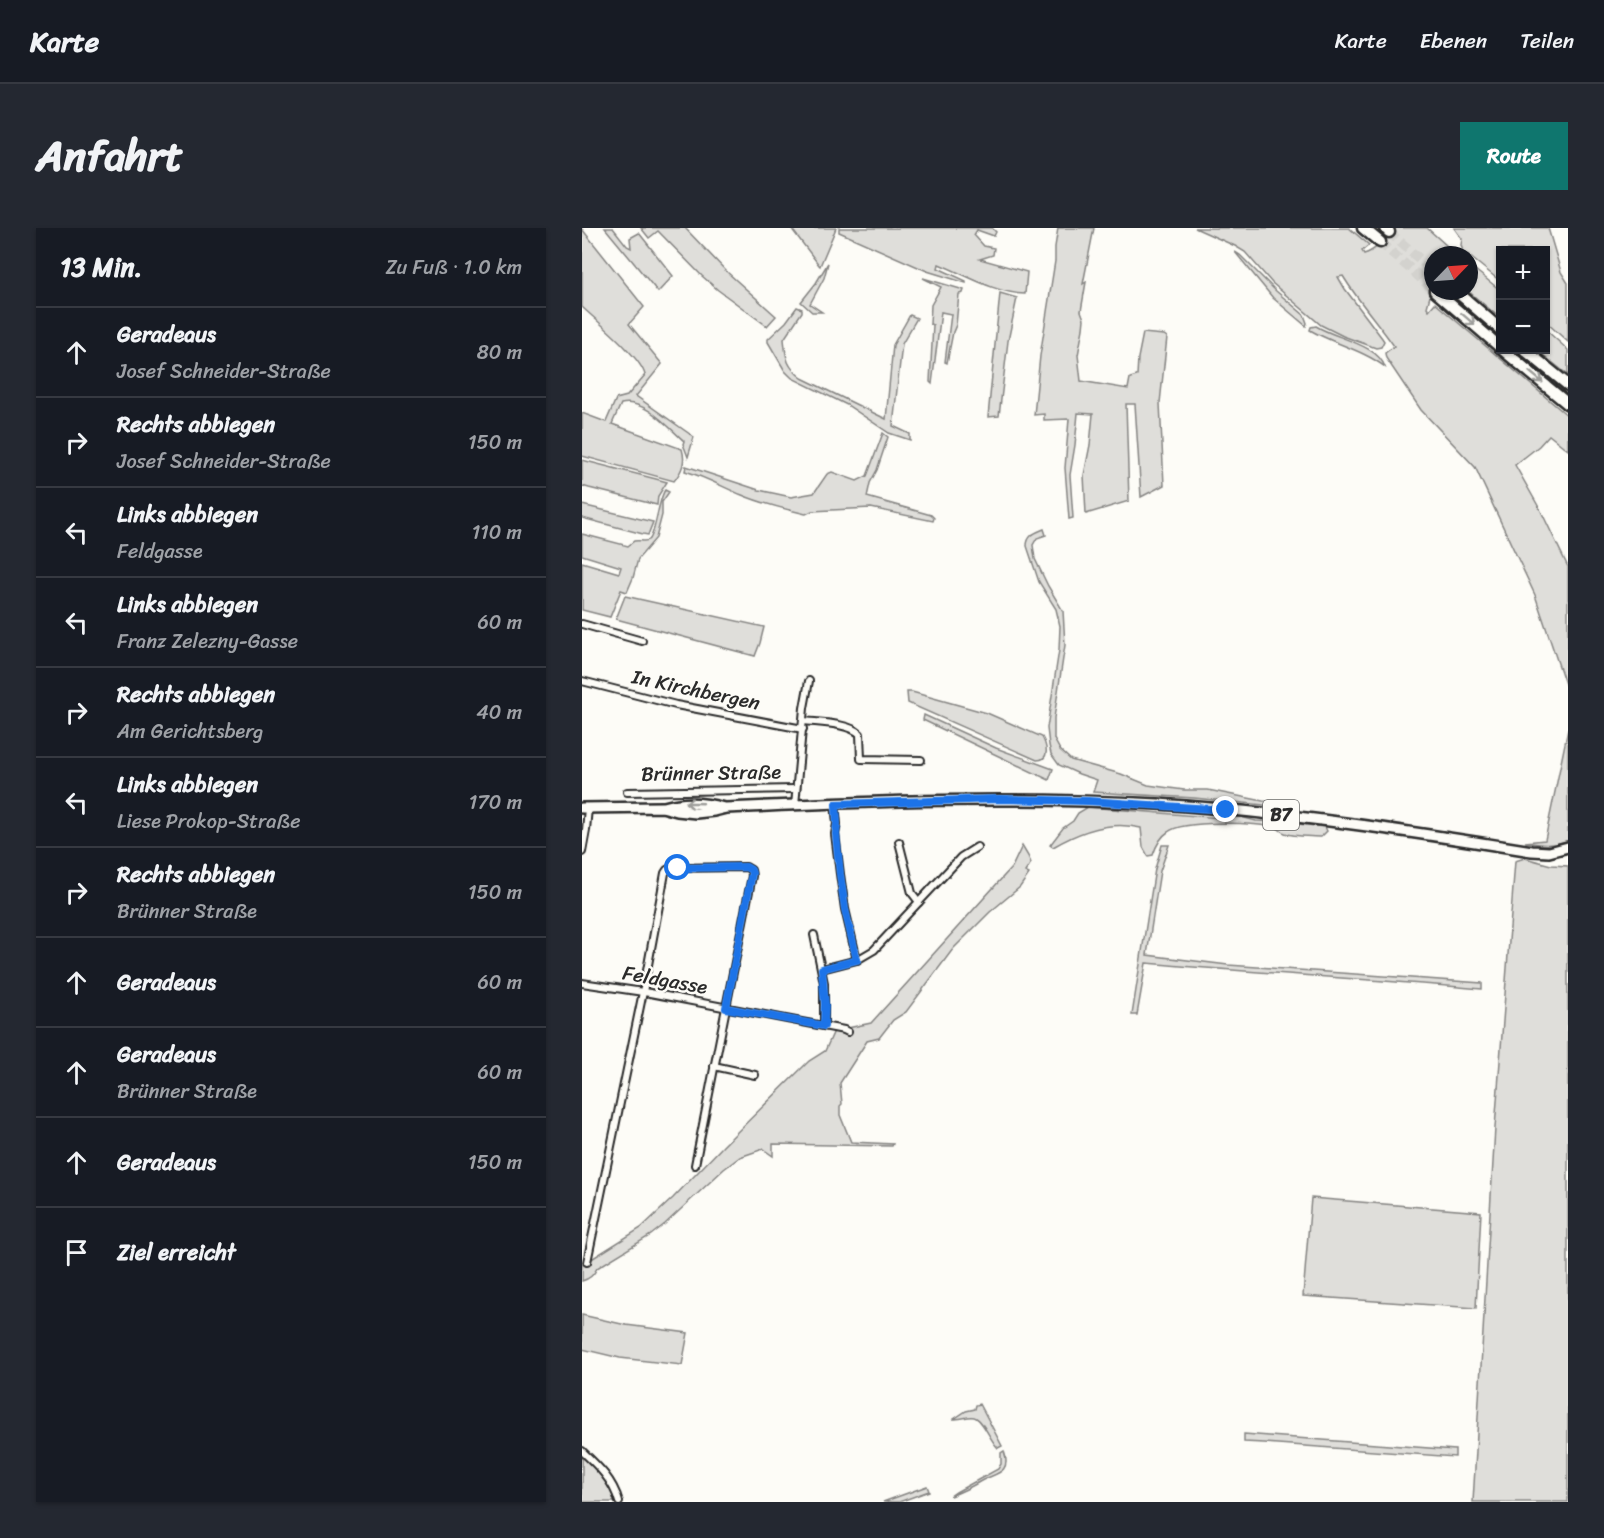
<!DOCTYPE html>
<html lang="de">
<meta charset="utf-8">
<style>
body{margin:0;font-family:Sriracha,sans-serif;background:#242831;color:#f1f3f6}
.controls{position:absolute;right:18px;top:18px;display:grid;overflow:hidden;border-radius:0px;box-shadow:0 2px 4px #0004}
.controls button{width:54px;height:54px;display:grid;place-items:center;padding:0;border:0;border-bottom:2px solid #363941;background:#171b24;color:#f1f3f6;font:30px sans-serif}
.compass{position:absolute;left:842px;top:18px;width:54px;height:54px;border-radius:50%;background:#171b24;box-shadow:0 2px 4px #0004;rotate:65deg}
.stop{position:absolute;width:18px;height:18px;margin:-14px;border:4px solid #1a73e8;border-radius:50%;background:#fff}
.stop.end{background:#1a73e8;border-color:#fff;box-shadow:0 2px 6px #0008}
.list{margin:0;padding:0;list-style:none}
h2{display:flex;justify-content:space-between;align-items:center;height:78px;margin:0;padding:0 24px;font-size:26px}
h2 small{font-size:20px;font-weight:400;color:#9ea1a6}
.list li{display:grid;grid-template-columns:39px 1fr auto;gap:18px;align-items:center;box-sizing:border-box;height:90px;padding:0 24px;border-top:2px solid #363941}
.list b{display:block;font-size:22px;white-space:nowrap}
.list p{margin:0;font-size:20px;white-space:nowrap;color:#9ea1a6}
.list em{font-size:20px;font-style:normal;color:#9ea1a6}
.icon{flex:none;width:33px;height:33px;fill:none;stroke:currentColor;stroke-width:2;stroke-linecap:round;stroke-linejoin:round}
.map{position:relative;flex:none;width:986px;height:1274px;overflow:hidden;border-radius:0px}
header{display:flex;align-items:center;gap:36px;box-sizing:border-box;height:84px;padding:0 30px;background:#171b24;border-bottom:2px solid #363941}
header strong{font-size:28px}
nav{display:flex;gap:33px;margin-inline-start:auto;font-size:21px}
.intro{display:flex;align-items:center;justify-content:space-between;box-sizing:border-box;height:144px;padding:0 36px}
h1{margin:0;font-size:42px}
.button{padding:15px 27px;border-radius:0px;background:#0f766e;color:#fff;font-size:21px;font-weight:700}
main{display:flex;gap:36px;padding:0 36px}
aside{flex:1;background:#171b24;border-radius:0px;box-shadow:0 2px 4px #0004}
.map>svg:first-child{display:block}
</style>
<header>
<strong>Karte</strong>
<nav><a>Karte</a><a>Ebenen</a><a>Teilen</a></nav>
</header>
<div class="intro"><h1>Anfahrt</h1><a class="button">Route</a></div>
<main>
<aside>
<h2>13 Min.<small>Zu Fuß · 1.0 km</small></h2>
<ul class="list">
<li><svg class="icon" aria-label="ahead" viewBox="0 0 24 24"><path d="M12 20V5M6 11l6-6 6 6"/></svg><div><b>Geradeaus</b><p>Josef Schneider-Straße</p></div><em>80 m</em></li>
<li><svg class="icon" aria-label="right" viewBox="0 0 24 24"><path d="M7 20v-9h11M14 6l5 5-5 5"/></svg><div><b>Rechts abbiegen</b><p>Josef Schneider-Straße</p></div><em>150 m</em></li>
<li><svg class="icon" aria-label="left" viewBox="0 0 24 24"><path d="M17 20v-9H6M10 6l-5 5 5 5"/></svg><div><b>Links abbiegen</b><p>Feldgasse</p></div><em>110 m</em></li>
<li><svg class="icon" aria-label="left" viewBox="0 0 24 24"><path d="M17 20v-9H6M10 6l-5 5 5 5"/></svg><div><b>Links abbiegen</b><p>Franz Zelezny-Gasse</p></div><em>60 m</em></li>
<li><svg class="icon" aria-label="right" viewBox="0 0 24 24"><path d="M7 20v-9h11M14 6l5 5-5 5"/></svg><div><b>Rechts abbiegen</b><p>Am Gerichtsberg</p></div><em>40 m</em></li>
<li><svg class="icon" aria-label="left" viewBox="0 0 24 24"><path d="M17 20v-9H6M10 6l-5 5 5 5"/></svg><div><b>Links abbiegen</b><p>Liese Prokop-Straße</p></div><em>170 m</em></li>
<li><svg class="icon" aria-label="right" viewBox="0 0 24 24"><path d="M7 20v-9h11M14 6l5 5-5 5"/></svg><div><b>Rechts abbiegen</b><p>Brünner Straße</p></div><em>150 m</em></li>
<li><svg class="icon" aria-label="ahead" viewBox="0 0 24 24"><path d="M12 20V5M6 11l6-6 6 6"/></svg><div><b>Geradeaus</b></div><em>60 m</em></li>
<li><svg class="icon" aria-label="ahead" viewBox="0 0 24 24"><path d="M12 20V5M6 11l6-6 6 6"/></svg><div><b>Geradeaus</b><p>Brünner Straße</p></div><em>60 m</em></li>
<li><svg class="icon" aria-label="ahead" viewBox="0 0 24 24"><path d="M12 20V5M6 11l6-6 6 6"/></svg><div><b>Geradeaus</b></div><em>150 m</em></li>
<li><svg class="icon" aria-label="arrive" viewBox="0 0 24 24"><path d="M6 21V4h12l-3 4 3 4H6"/></svg><div><b>Ziel erreicht</b></div></li>
</ul>
</aside>
<div class="map">
<svg width="986" height="1274" viewBox="0 0 986 1274">
<rect width="100%" height="100%" fill="#fdfcf7"/>
<filter id="ink" filterUnits="userSpaceOnUse"><feTurbulence type="fractalNoise" baseFrequency=".0167" numOctaves="2"/><feDisplacementMap in="SourceGraphic" scale="12" xChannelSelector="R" yChannelSelector="G"/><feConvolveMatrix kernelMatrix="1 2 1 2 8 2 1 2 1" color-interpolation-filters="sRGB"/></filter>
<g filter="url(#ink)">
<g fill="#dfdeda" stroke="#858482" stroke-width="1.5">
<path d="M23,0H31L45,18L49,20L48,10L57,5L91,48L76,64Z"/>
<path d="M59,0H103L145,44L194,88L185,98L136,62L120,48L76,3L67,10Z"/>
<path d="M209,0H254L238,38L237,37Z"/>
<path d="M257,0H410L414,4L412,8L395,2L392,7L402,18L412,20L411,27L398,31L445,44L443,66C413,65 384,47 357,36L356,40L384,53V55L345,43L257,4Z"/>
<path d="M476,0H512L501,56L504,54L499,83L502,91L501,101L496,127L499,153L546,161L548,150L555,148L556,130L561,105L582,107L585,109L578,175L582,257L559,269L553,176H544L547,273L504,286L502,247L508,217L511,186L496,185L493,217L488,247L491,290L487,291L483,240L487,191L462,192V186L452,187L458,128L473,33V19Z"/>
<path d="M613,0H767L787,17L780,23L782,26C795,22 803,10 812,0H845L875,27H851L852,63L848,68L845,79L847,82L853,75L986,188V222L967,207L957,218L933,237L959,283L986,339V465L953,367L893,239L839,182L804,130L803,125L812,118C796,95 776,73 761,48L756,49L763,61L800,110L802,113L799,119L794,120L761,108L739,97L690,55L663,24L653,18Z"/>
<path d="M872,0H966L979,44L986,55V114L964,94L963,22H918V53L887,28V27L881,24L879,17L880,11Z"/>
<path d="M0,1L62,79L47,96L80,136L54,168L112,209L106,229L101,216L102,213C86,199 62,170 39,176L30,196L100,221C104,234 100,243 92,253L0,228V185L24,194L34,171L45,168L63,147C59,129 15,93 0,79Z"/>
<path d="M653,24L658,27L694,63L722,87L725,95L724,98L691,70Z"/>
<path d="M246,35L242,50L228,76L240,84H230L219,74L234,55Z"/>
<path d="M887,37L918,62V90L886,63Z"/>
<path d="M341,50L382,62L381,65L377,66L374,97L371,104L365,135L363,134L369,86L359,84L350,156L348,154L351,97L348,96L349,77L359,59Z"/>
<path d="M418,65L435,70L426,113L417,188L406,189Z"/>
<path d="M215,79L220,81V84L202,111C204,130 204,138 220,150L304,191L311,117L328,87L335,90L320,116L311,198L328,206V212L307,205L265,177L210,150L203,143L186,114V111L204,94Z"/>
<path d="M734,98C755,111 795,116 803,139C781,122 752,116 728,102L729,99Z"/>
<path d="M964,102L986,122V147L955,122H963Z"/>
<path d="M301,205L306,209L295,242L288,255L285,269L349,287L352,290L351,293L289,280L230,283L224,286C203,281 181,276 160,267C141,259 123,249 103,243L104,238L177,262L209,269L232,265L245,246L250,244L275,253L285,248Z"/>
<path d="M0,232L74,251L85,254L76,268L75,277L7,260L0,258Z"/>
<path d="M83,262L87,264L80,274V287L74,310L56,331L51,350L45,364L39,362L28,389L0,382V334L37,345L39,339L0,327V306L46,318L52,313C56,312 64,314 67,312C73,308 76,272 83,262Z"/>
<path d="M0,277L71,294L66,307L61,306L0,290Z"/>
<path d="M462,301L464,307L455,310L451,317L453,331L466,358L481,383L483,417L472,490V511L478,522L489,532L539,546L566,557L602,562H626L681,573L702,575L701,579L612,570L511,564L515,552L497,546L477,537L469,526L467,517L465,500L477,422L478,398L474,381L457,354L445,318C445,307 453,305 462,301Z"/>
<path d="M43,368L182,399L178,415L173,428L34,391Z"/>
<path d="M325,464H330L405,485L460,509C465,518 468,532 455,532L326,475Z"/>
<path d="M342,487L414,520L471,541L467,552L341,492Z"/>
<path d="M986,501V613C971,618 959,617 943,614L963,612Z"/>
<path d="M506,579L639,590L659,589L674,593L699,594L743,599L745,603L739,609C729,608 711,609 703,605C698,603 699,602 695,600C677,594 600,592 586,604C578,609 574,618 571,627L566,628L561,619L559,600C528,592 498,603 471,619L468,617L481,600L491,593L496,585Z"/>
<path d="M580,617H587L578,643L565,727L646,737L900,755V761C788,751 676,745 564,735L555,787H550L573,641Z"/>
<path d="M440,618L446,628L449,635L443,644L447,646L438,659L408,684L371,721L324,784L311,792L297,810L285,813L258,855L260,876L258,878V887L269,914L311,916L310,918L191,916V928L181,921L158,929L142,941L83,996L69,1007L15,1040C12,1047 7,1051 0,1053V1037L59,1000L91,970L141,918L227,833L243,823L252,803L289,795L430,639Z"/>
<path d="M943,630L969,637L986,638V1274H891L913,900L933,633Z"/>
<path d="M729,970L899,984L894,1080L721,1068Z"/>
<path d="M0,1087L44,1097L106,1105L100,1137L38,1130L0,1121Z"/>
<path d="M398,1176L420,1218L416,1220C408,1213 401,1191 392,1189C387,1188 378,1191 372,1191L384,1183L393,1181L394,1177Z"/>
<path d="M662,1206L873,1222V1229L682,1215L662,1214Z"/>
<path d="M422,1223C430,1246 413,1245 399,1253C389,1259 379,1264 368,1268L374,1264L416,1241L419,1236V1225Z"/>
<path d="M0,1229C16,1242 28,1254 34,1274H0Z"/>
<path d="M345,1258L347,1263L317,1274H301Z"/>
</g>
<g fill="none" stroke-linecap="round" stroke-linejoin="round">
<g stroke="#d3d2ce" stroke-width="10" stroke-dasharray="10 5" stroke-linecap="butt">
<path d="M807,4L851,43"/>
<path d="M798,14L851,61"/>
</g>
<g stroke="#2b2b2b" stroke-width="10">
<g id="minor">
<path d="M0,396L60,413"/>
<path d="M0,453L94,477L221,501"/>
<path d="M222,493C237,495 267,495 278,506L279,531L339,532"/>
<path d="M45,564L214,561"/>
<path d="M253,576L255,596L253,606L258,646L263,681L275,732"/>
<path d="M213,577L222,480L227,453"/>
<path d="M317,614L330,665L337,674"/>
<path d="M0,624L4,602L6,580"/>
<path d="M232,707L242,755V798"/>
<path d="M240,741L275,732L292,722L379,629L395,619"/>
<path d="M0,755L68,765L262,802L266,804"/>
<path d="M132,838L173,847"/>
<path d="M5,1034L61,764L83,645L85,642L89,640L164,639L169,642L170,648L113,937"/>
<path d="M0,1223C16,1238 31,1252 37,1274"/>
</g>
</g>
<g stroke="#2b2b2b" stroke-width="14">
<g id="primary">
<path d="M82,579C103,573 121,574 142,580"/>
<path d="M0,580L80,579L95,583L114,585L132,583L144,580C288,573 432,568 576,576C701,584 825,603 950,623L967,624L986,619"/>
</g>
</g>
<g stroke="#2b2b2b" stroke-width="15">
<g id="motorway">
<path d="M781,0L798,14"/>
<path d="M803,0L807,4"/>
<path d="M853,63L918,119"/>
<path d="M874,63L918,101"/>
<path d="M921,122L986,176"/>
<path d="M943,122L986,157"/>
</g>
</g>
<use href="#minor" stroke="#fdfcf7" stroke-width="6"/>
<use href="#primary" stroke="#fdfcf7" stroke-width="9"/>
<use href="#motorway" stroke="#fdfcf7" stroke-width="10"/>
</g>
<defs><path id="oneway-shaft" d="M-6 0H5M1.5-3L5.5 0L1.5 3" fill="none" stroke-width="1.6" stroke-linecap="round" stroke-linejoin="round" transform="scale(1.5)"/></defs>
<g stroke="#9e9e9b">
<use href="#oneway-shaft" transform="translate(886 91) rotate(41)"/>
<use href="#oneway-shaft" transform="translate(954 149) rotate(40)"/>
<use href="#oneway-shaft" transform="translate(112 575) rotate(-178)"/>
</g>
</g>
<g fill="none" stroke-linecap="round" stroke-linejoin="round" filter="url(#ink)">
<path stroke="#1a73e8" stroke-width="8" d="M96,640L164,639L169,642L170,645L144,780L242,798L243,776L240,741L275,732L263,681L258,646L254,606L255,596L254,576L417,571L506,573L644,582"/>
</g>
<g text-anchor="middle" dominant-baseline="central" stroke-width="5" stroke-linejoin="round" paint-order="stroke">
<rect fill="#fdfcf7" stroke="#6a6a68" stroke-width="1.5" x="681" y="572" width="36" height="30" rx="4.5"/>
<g font-size="18" font-weight="bold" fill="#2b2b2b">
<text x="699" y="587">B7</text>
</g>
<g font-size="20" fill="#2b2b2b" stroke="#fdfcf7">
<text transform="translate(114 462) rotate(12)">In Kirchbergen</text>
<text transform="translate(129 545) rotate(-1)">Brünner Straße</text>
<text transform="translate(83 752) rotate(10)">Feldgasse</text>
</g>
</g>
</svg>
<div class="controls">
<button>+</button>
<button>−</button>
</div>
<svg class="compass" viewBox="-18 -18 36 36"><path d="M0-13l5 13h-10z" fill="#e53935"/><path d="M0 13l5-13h-10z" fill="#9ea1a6"/></svg>
<div class="stop" style="left:96px;top:640px"></div>
<div class="stop end" style="left:644px;top:582px"></div>
</div>
</main>
